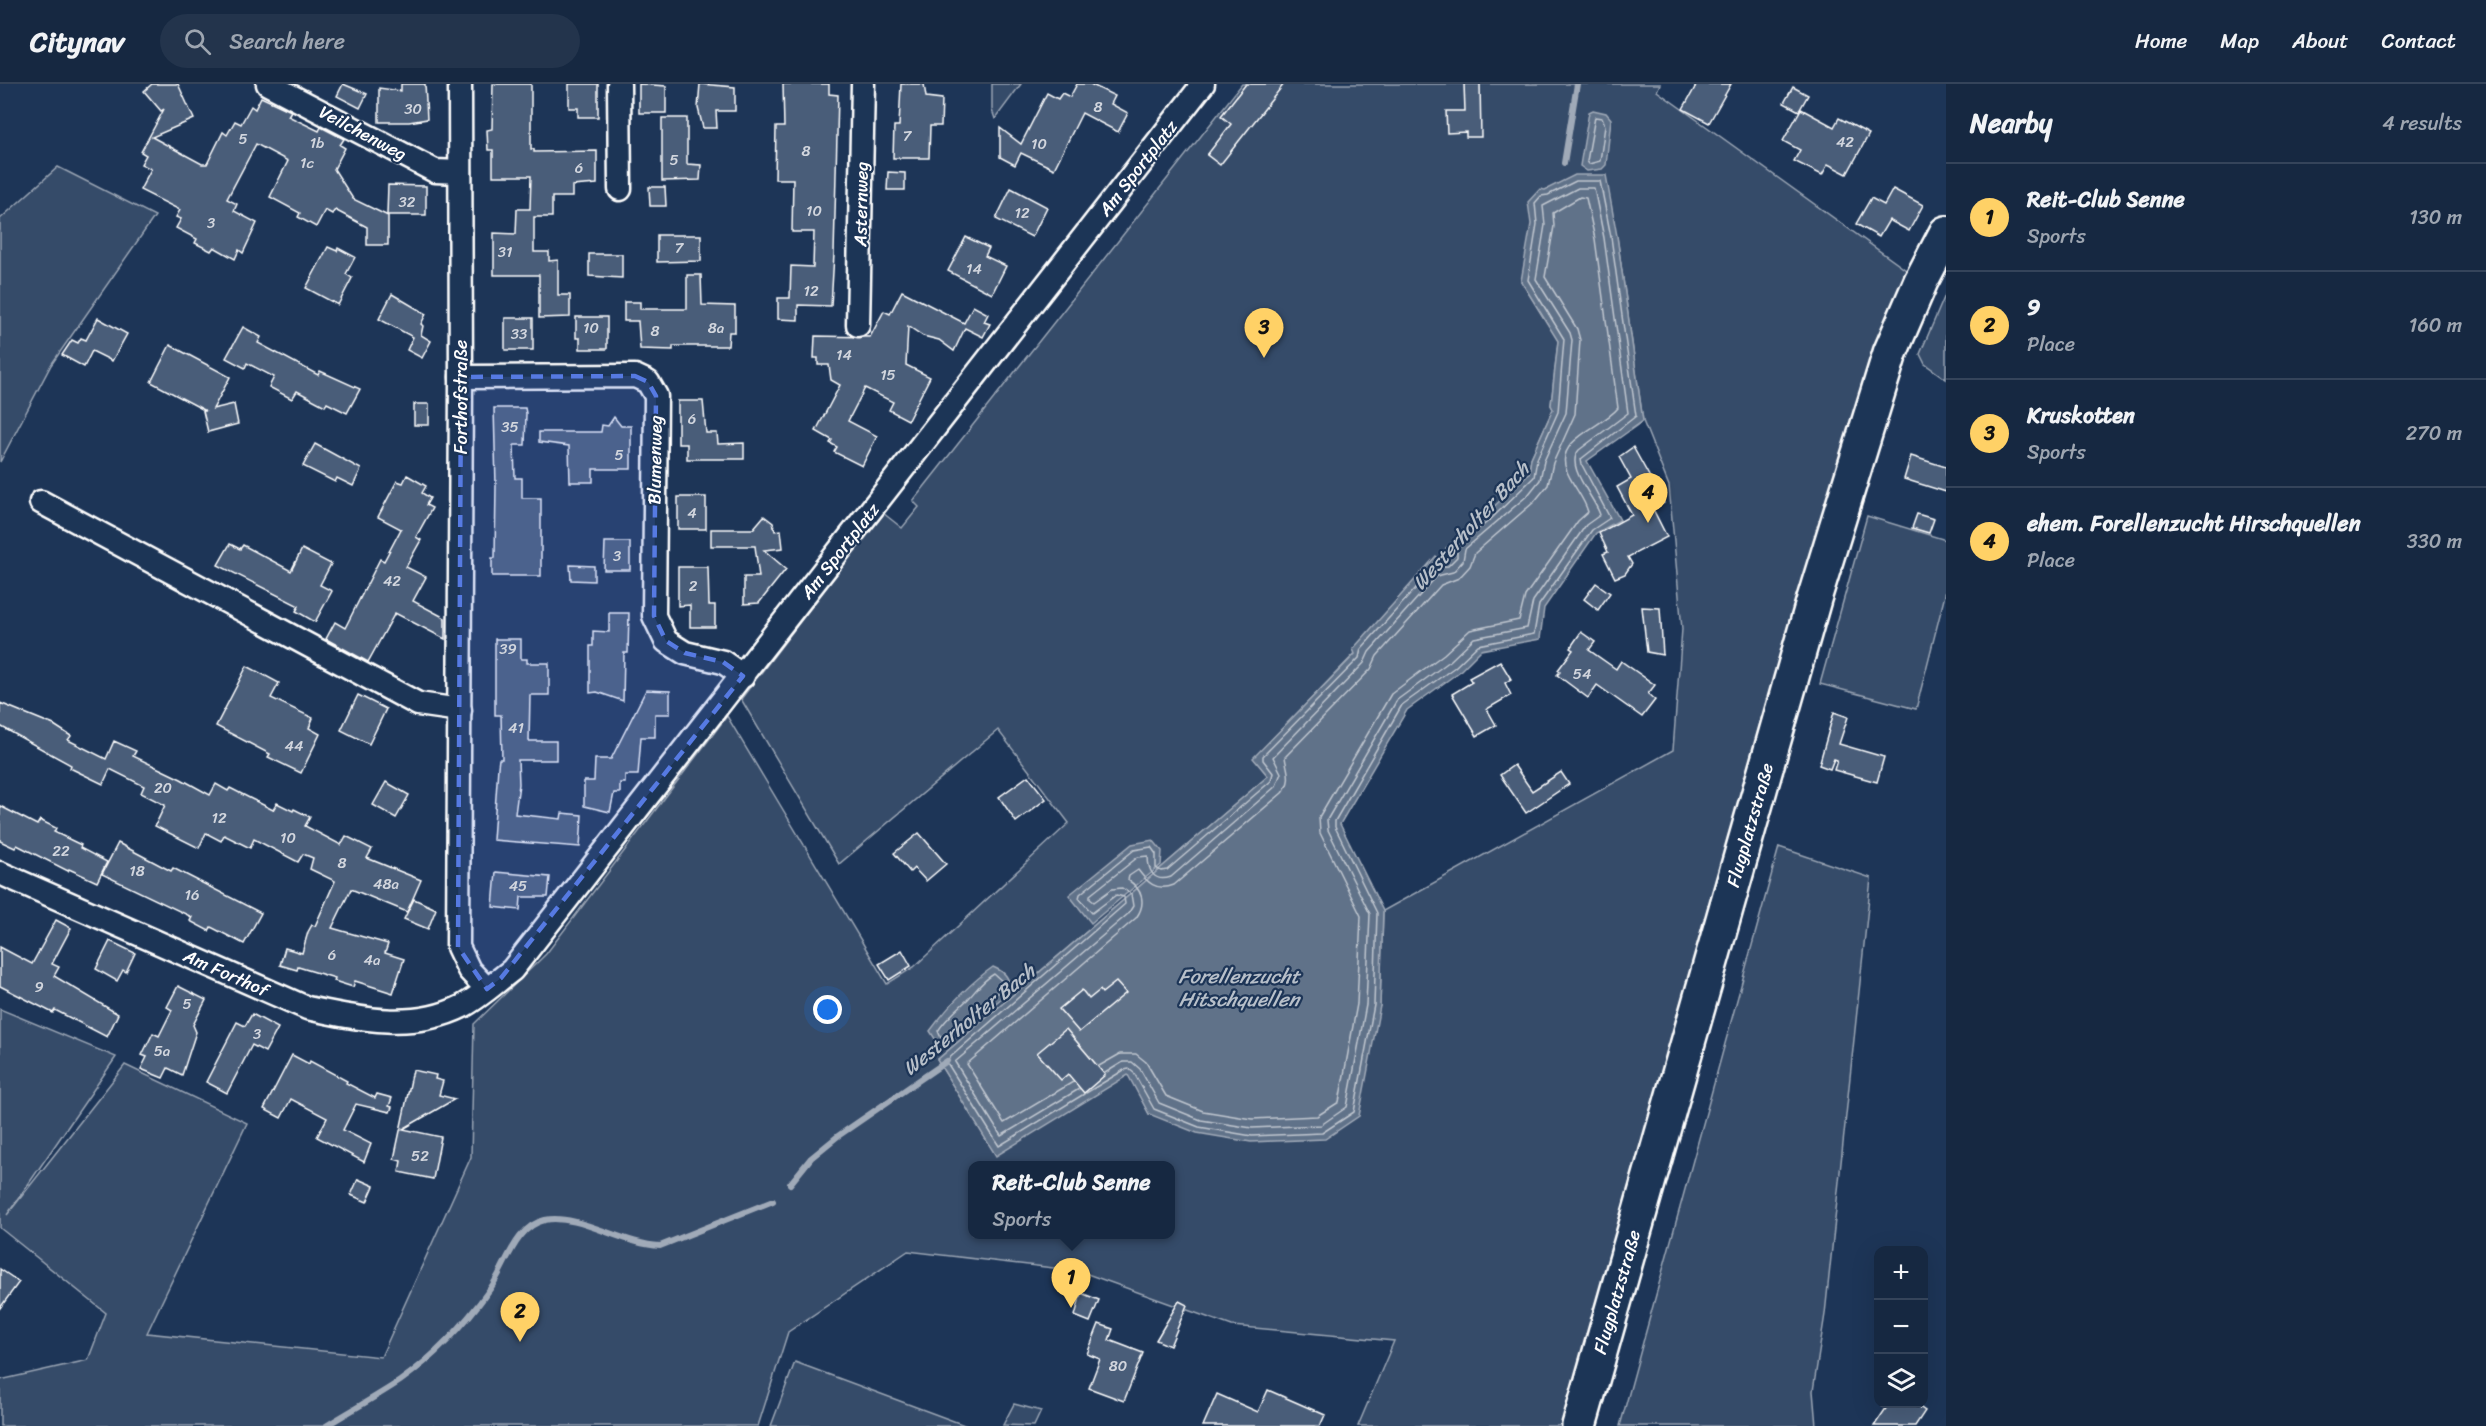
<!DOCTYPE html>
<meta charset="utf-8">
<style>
body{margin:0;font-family:Sriracha,sans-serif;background:#23344c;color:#f1f3f6}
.controls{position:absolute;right:18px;bottom:18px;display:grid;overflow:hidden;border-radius:12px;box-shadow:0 6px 24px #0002}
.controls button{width:54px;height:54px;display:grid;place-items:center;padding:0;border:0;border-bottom:2px solid #35445a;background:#162841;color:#f1f3f6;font:30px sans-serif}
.you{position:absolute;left:828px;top:926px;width:21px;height:21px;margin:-15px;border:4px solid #fff;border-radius:50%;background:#1a73e8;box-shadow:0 0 0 9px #1a73e833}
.badge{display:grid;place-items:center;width:39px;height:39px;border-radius:50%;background:#ffd166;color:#111;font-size:20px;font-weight:700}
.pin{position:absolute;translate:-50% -50px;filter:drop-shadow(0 2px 3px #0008)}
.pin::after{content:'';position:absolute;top:32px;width:21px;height:18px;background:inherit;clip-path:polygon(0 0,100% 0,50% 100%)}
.popup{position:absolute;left:968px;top:1077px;width:207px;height:78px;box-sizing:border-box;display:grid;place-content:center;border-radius:12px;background:#162841;filter:drop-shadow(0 2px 4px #0005);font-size:20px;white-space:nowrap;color:#9ea6b1}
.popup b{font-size:22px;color:#f1f3f6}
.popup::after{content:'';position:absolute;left:50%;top:100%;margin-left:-12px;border:12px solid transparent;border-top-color:#162841}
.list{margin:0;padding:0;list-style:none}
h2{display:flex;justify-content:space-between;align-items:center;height:78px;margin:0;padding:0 24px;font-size:26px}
h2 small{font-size:20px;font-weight:400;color:#9ea6b1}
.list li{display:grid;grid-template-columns:39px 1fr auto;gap:18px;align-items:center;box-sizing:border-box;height:108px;padding:0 24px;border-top:2px solid #35445a}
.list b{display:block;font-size:22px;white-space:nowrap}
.list p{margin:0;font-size:20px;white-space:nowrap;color:#9ea6b1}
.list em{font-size:20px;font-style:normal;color:#9ea6b1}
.icon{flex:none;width:33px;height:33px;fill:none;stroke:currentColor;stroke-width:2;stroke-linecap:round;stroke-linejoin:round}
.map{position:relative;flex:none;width:1946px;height:1342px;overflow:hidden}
header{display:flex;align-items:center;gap:36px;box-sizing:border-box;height:84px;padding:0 30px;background:#162841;border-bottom:2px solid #35445a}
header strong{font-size:28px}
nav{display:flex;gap:33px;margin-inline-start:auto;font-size:21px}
.search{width:420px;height:54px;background:#23344c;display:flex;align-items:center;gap:15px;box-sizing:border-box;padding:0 21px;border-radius:33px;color:#9ea6b1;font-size:22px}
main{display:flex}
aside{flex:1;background:#162841}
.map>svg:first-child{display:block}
</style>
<header>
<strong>Citynav</strong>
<div class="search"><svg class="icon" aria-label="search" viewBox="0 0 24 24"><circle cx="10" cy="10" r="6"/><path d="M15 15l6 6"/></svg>Search here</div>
<nav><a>Home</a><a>Map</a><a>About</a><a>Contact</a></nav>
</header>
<main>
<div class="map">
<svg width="1946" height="1342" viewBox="0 0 1946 1342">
<rect width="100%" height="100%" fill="#1d3557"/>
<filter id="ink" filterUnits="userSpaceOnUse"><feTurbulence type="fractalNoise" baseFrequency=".0167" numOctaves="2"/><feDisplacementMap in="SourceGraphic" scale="12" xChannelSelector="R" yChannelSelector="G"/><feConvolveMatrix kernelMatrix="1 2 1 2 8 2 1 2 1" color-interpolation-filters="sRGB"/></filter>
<g filter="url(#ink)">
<g fill="#364b69" stroke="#9aa5b4" stroke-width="1.5" fill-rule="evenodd">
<path d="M992,0H1021L995,35L992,26Z"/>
<path d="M1242,0H1660L1657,7L1913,191L1800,518L1562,1342H1358L1394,1257L1232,1242L1079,1187L908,1167L788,1248L758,1342H0V1296L88,1276L106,1229L0,1144V925L116,973L7,1131L125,981L247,1039L147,1249L381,1273L471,1073L474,940L546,870L727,632L887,900L914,883L1069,739L998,646L839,780L741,615L883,429L902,444L919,423L913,417ZM1617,152L1643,337L1669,402L1682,545L1673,666L1383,827L1380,922L1149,1030L1128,990L996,1071L937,976L1268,692L1254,674L1529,389L1531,374L1553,325L1551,321L1558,256L1521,197ZM972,1082H1170V1150H972Z"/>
<path d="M58,83L155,132L51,281L0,378V135Z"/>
<path d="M1946,209V295L1925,280L1920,270Z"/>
<path d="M1867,432L1946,456V507L1916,625L1820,600Z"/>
<path d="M1779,763L1871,794L1825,1230L1813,1307L1816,1342H1620Z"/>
<path d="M795,1278L967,1342H771Z"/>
<path d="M1014,1320L1041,1327L1034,1342L1003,1341Z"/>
</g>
<g fill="#617289" stroke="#a0aab8" stroke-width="1.5">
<path d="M1593,26L1606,29L1611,35L1606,81L1602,85L1587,87L1580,82L1589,28Z"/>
<path d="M1575,91H1606L1617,152L1643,337L1587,377L1620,436L1596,449L1544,524L1540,555L1481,566L1459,588L1407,626L1340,740L1383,827L1380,922L1359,1032L1325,1055L1251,1058L1197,1049L1149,1030L1128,991L996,1072L937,976L1268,692L1253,674L1355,570L1353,565L1436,472L1443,478L1452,470L1446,464L1485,431L1529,389L1531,374L1553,325L1551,321L1558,257L1521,197L1531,140L1528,118L1540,105L1545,106Z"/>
<path d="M1153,756L1162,767L1161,781L1091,839L1069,811L1132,760Z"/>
<path d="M993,883C1003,887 1009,892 1010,903L1004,912L945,963L937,958L930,947C947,924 970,899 993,883Z"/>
</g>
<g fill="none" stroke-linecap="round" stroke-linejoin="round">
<g stroke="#c0c7d0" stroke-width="1.5">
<path d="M1595,33L1602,34L1605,42L1600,77L1589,80L1587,77Z"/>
<path d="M994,890L1003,898L999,908L946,954H941L938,947C946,934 958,925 969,914C978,904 982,897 994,890Z"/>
<path d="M1073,998L1004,1039L967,980L1136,834C1147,819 1142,805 1128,796L1129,792L1138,786C1147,798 1156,808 1174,801L1282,709C1293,696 1287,687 1285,673L1371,585L1377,572L1441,501L1459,494L1470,482L1475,469L1534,418L1548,401L1553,379L1575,330L1580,256L1577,245L1545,193L1554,142L1553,129L1580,113L1586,114L1595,155L1618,324C1604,342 1555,355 1566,385C1571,400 1584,413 1588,428L1578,437L1525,512L1519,536L1470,546L1444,570L1391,610L1319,733L1320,749L1361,832L1357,920L1339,1018L1317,1032L1252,1035L1203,1027L1166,1012L1146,978L1136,970H1120L1099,982"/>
<path d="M1079,1005L1001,1052L955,978L1128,830L1133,822L1131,810L1122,804L1112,805L1094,818L1090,815V811L1138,773L1148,772C1148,787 1154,799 1171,793L1276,702L1281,689L1273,673L1364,579L1369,568L1437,492L1453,488L1463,477L1465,465L1528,411L1540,396L1544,377L1566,329L1572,256L1570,249L1536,195L1545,141L1543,122L1578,104H1594L1604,154L1628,329L1579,366C1564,383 1595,413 1600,431L1586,441L1533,517L1527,544L1474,554L1450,577L1397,616L1327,736L1328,746L1370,830L1366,921L1347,1023L1321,1041L1252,1044L1201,1036L1159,1019L1140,985L1132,978H1123L1105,989"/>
<path d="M1084,1010L999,1062L946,977L1125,820L1124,813L1116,811L1092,829L1079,814L1080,810L1134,766L1151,763L1156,770V784L1161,787L1167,786L1271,697L1273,689L1263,676V672L1359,574L1361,565L1435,483L1448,482L1457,473V462L1490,436L1534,393L1537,375L1558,328L1564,255L1528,196L1537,140L1535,119L1541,112L1548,111L1576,97H1600L1611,153L1636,332L1581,375L1582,381L1610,434L1592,446L1539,521L1534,550L1478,561L1455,583L1402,621L1335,737V743L1377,829L1374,921L1354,1028L1322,1049L1252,1052L1199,1043L1154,1025L1134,989L1129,985L1124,986L1086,1009"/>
</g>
<g stroke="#a0aab8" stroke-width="6">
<path d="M1564,79L1577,0"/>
<path d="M790,1100L811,1074L838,1052L947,977"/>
<path d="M326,1342C350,1327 376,1313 400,1297C434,1273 466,1239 490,1205C506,1183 515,1142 545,1136C577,1129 624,1161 660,1162L773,1117"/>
</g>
</g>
<g fill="#4a5d79" stroke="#fff" stroke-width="1.5">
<path d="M152,0H178L194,35L152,53L202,80H207L223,48L227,51L235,37L241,40L251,22L255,25L261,13L291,27L288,32L319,47L321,43L344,55L340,61L345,64L334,85L353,115L388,132V161H367V143L335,126L332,130L325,126L316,143L298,133L300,129L270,113L288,77L256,60L227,115L237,120L234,127L257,139L243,169L239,166L235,175L214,163L211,167L195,159L197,155L176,144L181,135L176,133L180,126L140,106L151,85L141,80L146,71L141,68L164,25L161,27L144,7Z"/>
<path d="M343,0L367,10L360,24L337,12Z"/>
<path d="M401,0H425L427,35L409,38H379V4L401,7Z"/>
<path d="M493,0H531V65H534V68L597,67V100L572,102V113H552V133H534V168H549V177L558,176V211H570V233L539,234V191H494V149L516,150L517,125H530L531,92H493V66H488L487,46L492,45Z"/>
<path d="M569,0H598V33H578V24H569Z"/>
<path d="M639,0L666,2V29H639Z"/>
<path d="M700,0L735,3V27H716L717,44H703L698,24Z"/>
<path d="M783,0H829V10L838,11L834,170L831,222L798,221V236L778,235V214H790L791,182L813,183L814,148H792L793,95H775L776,43H784Z"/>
<path d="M901,0H924L926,13L942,15L941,42H930L929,74H893L894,42H899Z"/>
<path d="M1077,0H1090L1115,12L1111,20L1128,29L1118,48L1082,29L1054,85L1021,69L1015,81L1000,73V44L1021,60L1047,9L1058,15L1062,9L1070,13Z"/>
<path d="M1246,0H1284L1220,81L1207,71L1231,40L1221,32Z"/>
<path d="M1464,0H1480L1481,53H1466V48L1447,49L1446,27H1465Z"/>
<path d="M1697,0H1731L1709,39L1683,25Z"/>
<path d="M1793,3L1808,11L1799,27L1784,19Z"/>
<path d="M1801,25L1834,43L1839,34L1869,50L1847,90L1828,80L1822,91L1794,77L1800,66L1783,57Z"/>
<path d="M662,34H687V80L701,81L700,96L662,97Z"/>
<path d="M888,88L905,89V106H887Z"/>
<path d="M388,101L426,102V131H387Z"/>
<path d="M649,103H665L666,122H650Z"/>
<path d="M1011,104L1047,123L1032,153L996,135Z"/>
<path d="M1893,105L1923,121L1909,147L1889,136L1879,153L1856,140L1871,114L1884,121Z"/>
<path d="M657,151H701V177L657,178Z"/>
<path d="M966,153L989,164L985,172L1006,182L992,210L948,187Z"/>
<path d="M328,163L337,167L338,164L355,173L346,190L352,194L338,221L306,204Z"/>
<path d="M589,170H622V194L589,192Z"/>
<path d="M687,191H701L702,221L735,222V248H729L728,262H673V266L640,265L638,237H624V218H640V225H687Z"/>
<path d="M902,207L964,239L973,222L988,230L984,238L990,240L983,253L965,244L954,267L939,256L923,252L908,242L906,281L930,293L908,336L889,326L893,318L865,304L848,337L877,352L862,382L834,368L837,363L830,359L832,356L816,347L840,301L831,296L829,281H818V274H814L815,252L870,253L884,227L890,230Z"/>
<path d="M392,210L426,230L421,240L423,242L421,251L431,257L422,274L407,266L413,253L379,235Z"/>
<path d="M576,233H607V265H580V254H576Z"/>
<path d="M98,234L127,250L112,277L92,267L84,283L62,271L72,256L78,259L81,254L86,256Z"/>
<rect x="505" y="234" width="28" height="32"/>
<path d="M243,243L261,253L258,259L318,291L320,287L360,305L347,329L327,319L325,322L297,307L292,315L269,303L274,293L247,279L245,284L226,274Z"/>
<path d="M170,261L230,293L213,325L234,320L238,340L208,348L203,327H206L151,298Z"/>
<path d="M678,317H703L706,349H717L718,360L744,359V375H687V360H678Z"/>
<rect x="414" y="320" width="15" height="21"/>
<path d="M494,324H525L526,329L525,361H514L515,394H522V414H541V492H492V474H495L496,401Z"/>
<path d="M614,333L621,342H631V385H593V398H570L569,362L539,358V348H601L602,341L608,342Z"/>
<path d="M315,360L361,385L353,402L337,394L335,398L303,382Z"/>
<path d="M1633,363L1664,419L1653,425L1667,453L1628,473L1632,480L1625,490L1615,494L1603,470L1608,468L1599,449L1632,431L1617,403L1631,395L1619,373Z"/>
<path d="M1911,372L1946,383V408L1904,395Z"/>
<path d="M407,391L426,402L422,409L430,414L426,421L432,424L416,453L421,456L406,483L426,493L413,517L445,534V555L395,529L368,578L326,555L335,538L345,544L380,475L384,477L401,445L378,433L397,397L403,399Z"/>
<rect x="678" y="413" width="28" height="32"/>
<path d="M1917,430L1934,435L1929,449L1912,444Z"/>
<path d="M764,432L773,439L775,447L781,446L783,464L764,466L786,485L759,519L744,520V493H759L755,462H711V445H753Z"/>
<path d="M605,458H630V486H604Z"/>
<path d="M230,460L240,465L243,461L291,487L302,465L331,480L320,501L332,507L315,538L296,527L299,522L218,481Z"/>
<path d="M570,481L594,482V497L571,496Z"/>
<path d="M678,483H708L709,521H715V543H690V521L678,522Z"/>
<path d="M1596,499L1610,509L1598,526L1584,515Z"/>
<path d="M1642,523L1660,524L1663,571L1647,568Z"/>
<path d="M609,529H629L628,569H624L623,617L597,608L590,609V562H593V547L609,548Z"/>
<path d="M1581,548L1595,558L1589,566L1616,585L1621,577L1655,601L1648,610L1655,616L1642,633L1597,601L1588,614L1557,591L1560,588L1558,586L1573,566L1570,564Z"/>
<path d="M495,555H521V575H527V579H549V611H530L529,657H556V676H518L519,700L515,730L561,735L562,729L582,731L580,763L493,756L498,683L499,675H502L501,631H495Z"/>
<path d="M1500,577L1511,595L1505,599L1511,611L1487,625L1496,641L1477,652L1452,610L1472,598L1469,594Z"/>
<path d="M247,582L279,599L271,614L313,634L309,644L320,650L301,689L268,673L270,670L216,642Z"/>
<path d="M646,606L670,607V630H655V653H641L638,691H625V699H620V709H614L610,728L584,722V697H594L595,675H611Z"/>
<path d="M358,611L386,625L369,660L341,646Z"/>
<path d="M0,619L54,641L71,652L68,656L106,675L114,657L136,667L133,672L181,695L210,711L216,700L228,707L230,704L273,726L277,719L293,727L294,725L310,733L305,742L341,761L346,752L372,765L367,774L421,796L407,828L351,805L332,844L388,860L385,869L404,875L393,909L355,897L353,903L334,897L335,894L298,883L297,886L280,881L285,864L302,869L308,848L312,841L315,842L335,797L310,785L313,774L303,770L298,778L254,755L250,764L224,751L221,757L206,749L199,764L155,742L165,721L141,709L144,702L110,685L103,700L70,684L71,681L0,642Z"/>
<path d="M1834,628L1848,633L1839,660L1884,673L1877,698L1834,686L1837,676L1834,675L1830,685L1819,681Z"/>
<path d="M1514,681L1532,707L1561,688L1569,700L1526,729L1500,691Z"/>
<path d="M1028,692L1046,715L1016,738L999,713Z"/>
<path d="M386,698L409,711L396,734L373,721Z"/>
<path d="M0,722L37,741L40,736L56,744L54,748L81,761L80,764L107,778L97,798L69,785L68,787L17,761L15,764L0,757Z"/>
<path d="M919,749L946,780L926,797L914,784L910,788L894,769Z"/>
<path d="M118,759L171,787L173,784L261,829L244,860L211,843L209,847L190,837L192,833L102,790Z"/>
<path d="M496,788L550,793L548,813H521L520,826L493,823Z"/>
<path d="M414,815L436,825L428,845L404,835Z"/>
<path d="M56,836L71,844L52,880L59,883L54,892L118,930L107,953L55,926L53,929L0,902V863L32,880Z"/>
<path d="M110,857L135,869L126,888L123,886L117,897L96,885Z"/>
<path d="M902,866L911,882L889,896L879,880Z"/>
<path d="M1116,898L1126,909L1079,948L1059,925L1082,906L1089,915L1100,906L1102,909Z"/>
<path d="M178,902L206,916L193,941L196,948L182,991L168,984L163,994L141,985L147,973L142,971L153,949L159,952L172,926L167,923Z"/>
<path d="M252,930L278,944L265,968L252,961L227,1009L206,998L237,938L245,942Z"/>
<path d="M1066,945L1105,991L1084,1009L1068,990L1061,996L1037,969Z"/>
<path d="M292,971L309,980L310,977L347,997L346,999L375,1014L377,1010L392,1014L389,1022L392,1023L390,1028L356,1020L343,1046L371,1060L364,1078L317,1053L327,1034L291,1015L281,1034L264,1025Z"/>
<path d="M413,986L436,991L435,995L443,997L439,1011L455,1015L403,1045L441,1053L433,1095L399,1088L401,1077L394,1075Z"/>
<path d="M358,1095L374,1102L367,1118L351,1111Z"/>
<path d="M0,1185L19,1198L0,1224Z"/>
<path d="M1081,1209L1099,1216L1090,1238L1075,1232Z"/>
<path d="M1179,1217L1187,1221L1170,1262L1156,1256Z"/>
<path d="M1099,1240L1113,1245L1109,1256L1143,1269L1124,1317L1089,1304L1100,1275L1087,1270Z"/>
<path d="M1268,1306L1325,1331L1320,1342H1203L1217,1310L1258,1328Z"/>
<path d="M1889,1320H1915L1925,1327L1915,1342H1874Z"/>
</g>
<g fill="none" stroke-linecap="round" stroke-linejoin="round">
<g stroke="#fff" stroke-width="27">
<g id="street">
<path d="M268,0L435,87L460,88"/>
<path d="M460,0L461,298L458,863L469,886L487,905"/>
<path d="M619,0L620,105"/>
<path d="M858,241L863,0"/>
<path d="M461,293L635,292L648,298L656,312L654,532L666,557L685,569L723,578L743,592"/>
<path d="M41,418L418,620L460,626"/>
<path d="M0,789L307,924C359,935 413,947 463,922C480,913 496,898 512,886L1203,0"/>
</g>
</g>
<g stroke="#fff" stroke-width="38">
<path id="secondary" d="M1579,1342L1814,515L1890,269L1921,197L1946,149"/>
</g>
<use href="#street" stroke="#1d3557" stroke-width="22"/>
<use href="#secondary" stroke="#1d3557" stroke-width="33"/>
</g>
</g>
<path fill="#567ae2" fill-opacity="0.2" stroke="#567ae2" stroke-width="4.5" stroke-dasharray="12 8" stroke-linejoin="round" d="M635,292L648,298L656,312L654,532L666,557L685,569L723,578L743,592L501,894L487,905L458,863L461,293Z"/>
<g text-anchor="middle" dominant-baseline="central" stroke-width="4.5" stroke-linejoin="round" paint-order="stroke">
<g font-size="15" fill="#d2d6de">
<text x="1098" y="23">8</text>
<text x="413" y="25">30</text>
<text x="907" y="52">7</text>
<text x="243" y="55">5</text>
<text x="1845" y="58">42</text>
<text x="317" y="59">1b</text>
<text x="1039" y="60">10</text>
<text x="806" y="67">8</text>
<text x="674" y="76">5</text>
<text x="307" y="79">1c</text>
<text x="579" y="84">6</text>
<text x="407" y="118">32</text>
<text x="814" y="127">10</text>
<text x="1022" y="129">12</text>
<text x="211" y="139">3</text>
<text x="679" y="164">7</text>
<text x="505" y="168">31</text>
<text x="974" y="185">14</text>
<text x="811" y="207">12</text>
<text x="591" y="244">10</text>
<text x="716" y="244">8a</text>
<text x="655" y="247">8</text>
<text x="519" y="250">33</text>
<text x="844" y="271">14</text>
<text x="888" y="291">15</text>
<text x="692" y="335">6</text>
<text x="510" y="343">35</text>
<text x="619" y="371">5</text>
<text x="692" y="429">4</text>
<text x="617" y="472">3</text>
<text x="392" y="497">42</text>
<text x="693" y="502">2</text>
<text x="508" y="565">39</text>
<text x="1582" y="590">54</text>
<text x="516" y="644">41</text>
<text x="294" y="662">44</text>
<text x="163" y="704">20</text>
<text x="219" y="734">12</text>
<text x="288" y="754">10</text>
<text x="61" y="767">22</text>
<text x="342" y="779">8</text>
<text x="137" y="787">18</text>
<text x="386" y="800">48a</text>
<text x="518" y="802">45</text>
<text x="192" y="811">16</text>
<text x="332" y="871">6</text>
<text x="372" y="876">4a</text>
<text x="39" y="903">9</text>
<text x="187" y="920">5</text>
<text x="257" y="950">3</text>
<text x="162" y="967">5a</text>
<text x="420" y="1072">52</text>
<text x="1118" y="1282">80</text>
</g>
<g font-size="18" fill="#fff" stroke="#1d3557">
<text transform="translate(363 49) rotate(28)">Veilchenweg</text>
<text transform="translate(1138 84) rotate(-52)">Am Sportplatz</text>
<text transform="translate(861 120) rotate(-89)">Asternweg</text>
<text transform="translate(461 313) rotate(-90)">Forthofstraße</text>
<text transform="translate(655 376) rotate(-89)">Blumenweg</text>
<text transform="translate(840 467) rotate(-52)">Am Sportplatz</text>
<text transform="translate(1750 741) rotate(-74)">Flugplatzstraße</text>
<text transform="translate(226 889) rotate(24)">Am Forthof</text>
<text transform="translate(1617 1208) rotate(-74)">Flugplatzstraße</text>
</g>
<g font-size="20" font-style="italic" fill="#b8c0ca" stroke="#1d3557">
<text transform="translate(1471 442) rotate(-48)">Westerholter Bach</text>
<text x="1239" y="892">Forellenzucht<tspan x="1239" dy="23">Hitschquellen</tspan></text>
<text transform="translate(969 936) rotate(-39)">Westerholter Bach</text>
</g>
</g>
</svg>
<div class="controls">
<button>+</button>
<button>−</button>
<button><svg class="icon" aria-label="layers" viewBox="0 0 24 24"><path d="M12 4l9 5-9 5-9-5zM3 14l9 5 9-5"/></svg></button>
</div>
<div class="you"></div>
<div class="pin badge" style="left:1071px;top:1224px">1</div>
<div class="popup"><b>Reit-Club Senne</b>Sports</div>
<div class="pin badge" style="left:520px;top:1258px">2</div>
<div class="pin badge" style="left:1264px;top:274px">3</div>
<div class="pin badge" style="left:1648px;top:439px">4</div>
</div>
<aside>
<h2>Nearby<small>4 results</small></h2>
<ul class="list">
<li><span class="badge">1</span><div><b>Reit-Club Senne</b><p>Sports</p></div><em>130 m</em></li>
<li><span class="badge">2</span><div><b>9</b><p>Place</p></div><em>160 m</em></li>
<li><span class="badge">3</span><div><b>Kruskotten</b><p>Sports</p></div><em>270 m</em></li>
<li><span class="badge">4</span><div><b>ehem. Forellenzucht Hirschquellen</b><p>Place</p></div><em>330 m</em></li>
</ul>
</aside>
</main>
